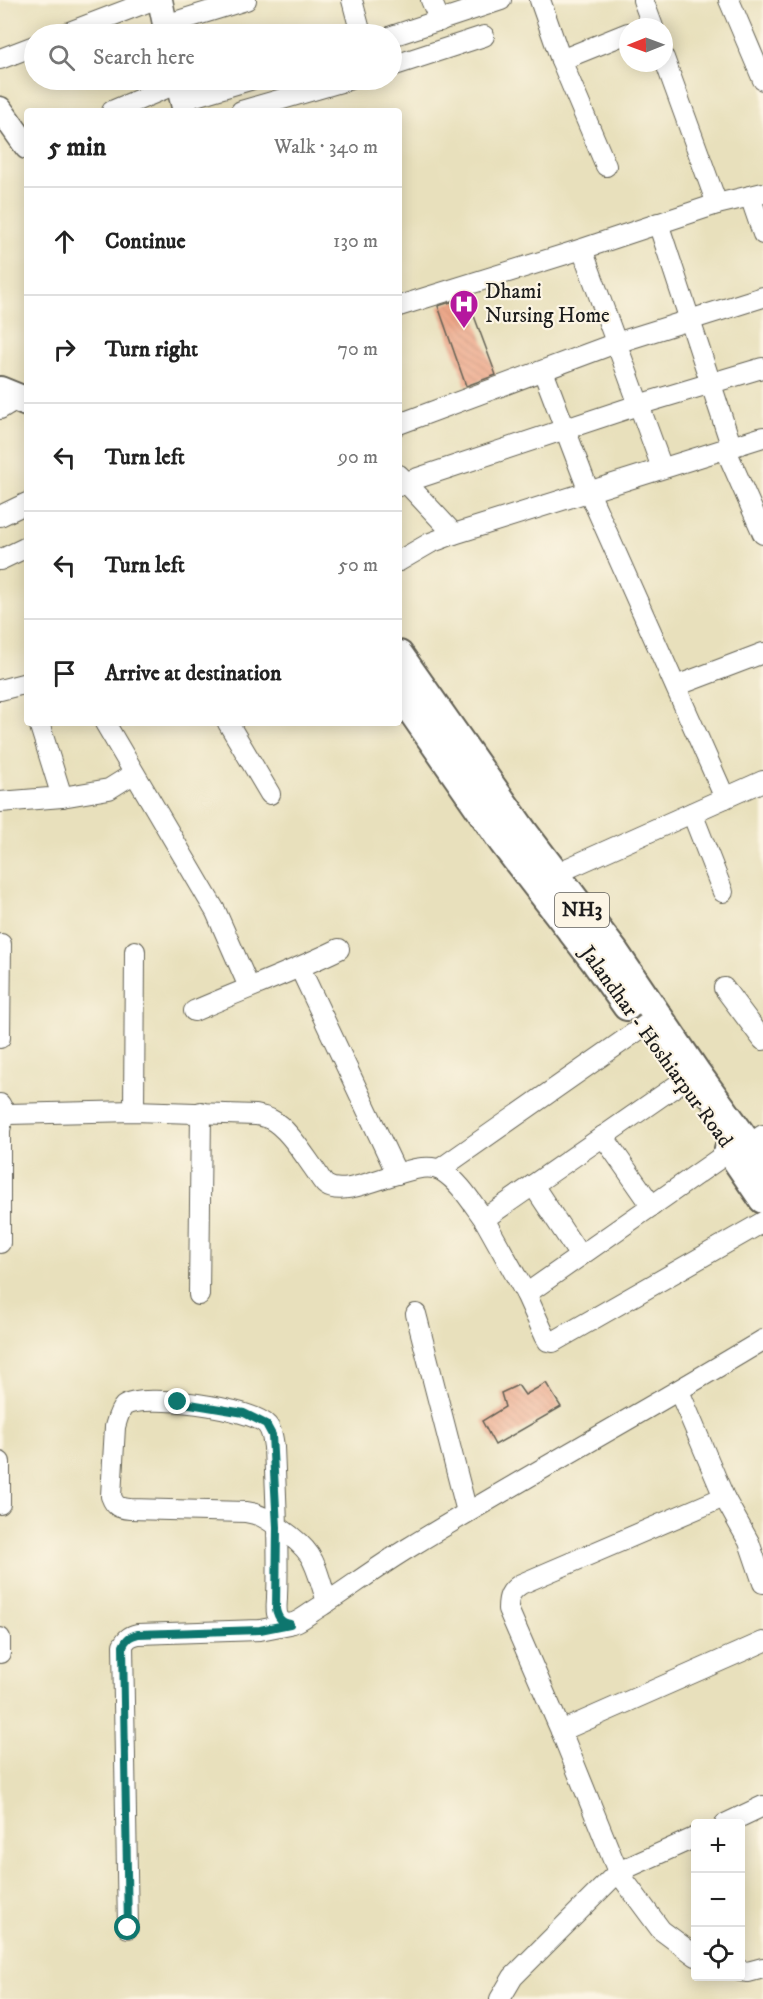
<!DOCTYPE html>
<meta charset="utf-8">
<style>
body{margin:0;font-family:"IM FELL DW Pica",serif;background:#f6f6f6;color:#222}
.controls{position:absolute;right:18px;bottom:18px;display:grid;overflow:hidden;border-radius:6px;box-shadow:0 3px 15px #0003}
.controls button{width:54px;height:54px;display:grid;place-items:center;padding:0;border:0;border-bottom:2px solid #e0e0e0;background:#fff;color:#222;font:30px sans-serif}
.compass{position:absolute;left:619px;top:18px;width:54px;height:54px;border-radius:50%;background:#fff;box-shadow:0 3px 15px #0003;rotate:269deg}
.stop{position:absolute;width:18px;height:18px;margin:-14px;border:4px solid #0f766e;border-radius:50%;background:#fff}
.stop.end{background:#0f766e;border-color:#fff;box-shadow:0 2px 6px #0008}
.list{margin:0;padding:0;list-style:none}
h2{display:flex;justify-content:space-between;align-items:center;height:78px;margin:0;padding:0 24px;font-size:26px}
h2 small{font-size:20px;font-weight:400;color:#767676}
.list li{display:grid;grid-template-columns:39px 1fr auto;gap:18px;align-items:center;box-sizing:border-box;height:108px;padding:0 24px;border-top:2px solid #e0e0e0}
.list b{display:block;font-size:22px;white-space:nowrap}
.list em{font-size:20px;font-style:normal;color:#767676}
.icon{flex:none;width:33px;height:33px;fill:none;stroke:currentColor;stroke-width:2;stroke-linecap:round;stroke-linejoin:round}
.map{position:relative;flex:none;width:763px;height:1999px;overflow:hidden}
.search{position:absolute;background:#fff;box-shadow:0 3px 15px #0003;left:24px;top:24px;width:378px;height:66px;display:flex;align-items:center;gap:15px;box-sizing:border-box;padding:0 21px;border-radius:33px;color:#767676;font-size:22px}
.panel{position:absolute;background:#fff;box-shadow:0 3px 15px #0003;left:24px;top:108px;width:378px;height:618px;border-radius:6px}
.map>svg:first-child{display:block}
</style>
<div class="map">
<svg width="763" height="1999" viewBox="0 0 763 1999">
<defs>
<pattern id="building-back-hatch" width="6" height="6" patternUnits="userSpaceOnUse" patternTransform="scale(1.5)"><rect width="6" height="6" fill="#eca283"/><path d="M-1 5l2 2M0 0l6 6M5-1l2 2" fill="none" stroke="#ca8b71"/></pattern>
</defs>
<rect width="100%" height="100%" fill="#fcf5e5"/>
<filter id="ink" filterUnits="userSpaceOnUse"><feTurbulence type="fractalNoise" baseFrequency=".0167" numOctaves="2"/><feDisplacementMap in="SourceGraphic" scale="12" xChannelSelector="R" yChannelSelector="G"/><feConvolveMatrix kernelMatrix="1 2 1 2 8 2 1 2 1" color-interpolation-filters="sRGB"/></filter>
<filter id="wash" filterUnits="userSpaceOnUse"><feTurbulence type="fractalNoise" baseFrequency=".008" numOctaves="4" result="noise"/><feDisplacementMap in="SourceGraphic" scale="24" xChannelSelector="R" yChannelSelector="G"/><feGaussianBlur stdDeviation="1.35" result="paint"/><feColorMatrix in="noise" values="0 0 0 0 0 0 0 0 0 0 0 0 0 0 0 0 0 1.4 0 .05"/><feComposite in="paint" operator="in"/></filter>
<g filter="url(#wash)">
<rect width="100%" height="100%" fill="#e8e0bc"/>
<g id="blocks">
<g fill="url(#building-back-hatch)">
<path d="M467,297L496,375L466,386L438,306Z"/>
<path d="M546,1383L561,1407L495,1445L482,1421L505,1407L501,1393L518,1385L525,1395Z"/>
</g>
</g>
</g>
<g filter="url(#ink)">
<use href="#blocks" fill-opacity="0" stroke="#636154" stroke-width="1.5"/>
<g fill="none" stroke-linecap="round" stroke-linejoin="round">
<g stroke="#636154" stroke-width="22">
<g id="minor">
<path d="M352,0L361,34"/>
<path d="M431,0L440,21"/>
<path d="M540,0L561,60L606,166"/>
<path d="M643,0L653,27"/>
<path d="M729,0L763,80"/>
<path d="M165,25L246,0"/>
<path d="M64,34L153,0"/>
<path d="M392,36L501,0"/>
<path d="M664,58L717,204"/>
<path d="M0,59L34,46"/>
<path d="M561,60L628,33"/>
<path d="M392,66L484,36"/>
<path d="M182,100L250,80"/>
<path d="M112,111L178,83"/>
<path d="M241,111L348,80"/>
<path d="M750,196L763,234"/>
<path d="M658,223L732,448"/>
<path d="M582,249L662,468"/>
<path d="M399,306L582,249L717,204L763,193"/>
<path d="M543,371L589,492L725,798"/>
<path d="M0,409L18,398"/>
<path d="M399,424L616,343L763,297"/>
<path d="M726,450L763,534"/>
<path d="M399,475L454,534"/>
<path d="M399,486L406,482L638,405L762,368"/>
<path d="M0,516L27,503"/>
<path d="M0,560L27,547"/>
<path d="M399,561L430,543L454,534L763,437"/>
<path d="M676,686L763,653"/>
<path d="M0,690L27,683"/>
<path d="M105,723L216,912L249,987"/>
<path d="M228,723L270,794"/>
<path d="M62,797L109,789L133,774"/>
<path d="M0,802L62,797L39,723"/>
<path d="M692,813L723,892"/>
<path d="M555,874L763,781"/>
<path d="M300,968L397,1174"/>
<path d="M724,988L763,1040"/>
<path d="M194,1011C242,990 292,972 339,949"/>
<path d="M0,1038L1,944"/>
<path d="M0,1104L4,1112L8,1114L134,1111L256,1115C261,1116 266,1117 270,1119C287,1127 304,1155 315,1170C318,1174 322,1182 326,1185C350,1202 415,1155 442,1171C460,1182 472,1203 484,1219L683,1081"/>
<path d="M134,1111L135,951"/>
<path d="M603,1136L652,1206"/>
<path d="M748,1145L763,1135"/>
<path d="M440,1169L657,1017"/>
<path d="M533,1185L580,1256"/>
<path d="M484,1219L526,1294L545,1336L548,1341L553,1342L763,1222"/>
<path d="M0,1243V1130L4,1112"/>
<path d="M526,1294L730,1151"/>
<path d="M199,1295L201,1112"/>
<path d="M416,1314L467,1512"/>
<path d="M679,1391L724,1497L749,1542L763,1583"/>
<path d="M0,1462V1504"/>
<path d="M327,1602C314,1562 316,1553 280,1528C268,1520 261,1514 246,1512L130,1509C119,1508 115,1507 111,1496L115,1427C117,1420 119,1411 124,1406C143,1392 252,1408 267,1425C272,1431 273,1439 274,1447C276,1497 279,1547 277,1597C277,1605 274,1617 283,1622C286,1624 292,1624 296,1622C305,1618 314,1610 323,1605C352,1586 380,1565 410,1547C526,1476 646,1411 763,1340"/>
<path d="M0,1638V1653"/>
<path d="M561,1731L763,1642"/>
<path d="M725,1824L763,1806"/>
<path d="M128,1928L123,1645C127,1638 130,1636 138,1634L260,1630L290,1624"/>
<path d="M696,1956L661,1930L618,1872L561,1731L508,1609C508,1597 510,1591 521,1584L724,1497"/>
<path d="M740,1971L748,1972L763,1968"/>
<path d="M500,1999L513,1977L618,1872L696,1837"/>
</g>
</g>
<g stroke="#636154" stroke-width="27">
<g id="major">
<path d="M160,0L167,34"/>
<path d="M177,80L185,111"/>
<path d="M0,109L27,147"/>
</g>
</g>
<g stroke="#636154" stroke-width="32">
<g id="highway">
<path d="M0,391L27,402"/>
<path d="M399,655L524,833L615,953L697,1074L763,1165"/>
<path d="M399,692L503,842L595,961L627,1006"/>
<path d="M729,1149L763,1199"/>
</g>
</g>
<use href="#minor" stroke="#fff" stroke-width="20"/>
<use href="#major" stroke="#fff" stroke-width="24"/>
<use href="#highway" stroke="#fff" stroke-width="28"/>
</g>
</g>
<g fill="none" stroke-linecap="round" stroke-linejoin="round" filter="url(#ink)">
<path stroke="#0f766e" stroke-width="8" d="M128,1928L123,1646C127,1638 130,1636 138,1634L260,1630L290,1624C281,1622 278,1618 276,1609L277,1527L272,1435L266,1424L244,1413L178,1402"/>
</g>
<defs>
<g id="hospital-pin" transform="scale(1.5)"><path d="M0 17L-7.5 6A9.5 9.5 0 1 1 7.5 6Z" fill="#b5179e" stroke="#fcf5e5"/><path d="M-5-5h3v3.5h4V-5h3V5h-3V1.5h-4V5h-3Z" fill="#fff"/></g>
</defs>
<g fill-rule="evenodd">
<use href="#hospital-pin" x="464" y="304"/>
</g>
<g text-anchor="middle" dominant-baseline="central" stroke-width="4.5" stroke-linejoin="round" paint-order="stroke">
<rect fill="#fcf5e5" stroke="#5f5d58" stroke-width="1.5" x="555" y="893" width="54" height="34" rx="4.5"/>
<g font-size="20" font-weight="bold" fill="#1c1c1c">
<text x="582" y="910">NH3</text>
</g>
<g font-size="21" fill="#1c1c1c" stroke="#fcf5e5" text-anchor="start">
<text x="485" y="292">Dhami<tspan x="485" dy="24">Nursing Home</tspan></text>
</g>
<g font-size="21" fill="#1c1c1c" stroke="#fcf5e5">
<text transform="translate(656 1047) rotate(54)">Jalandhar - Hoshiarpur Road</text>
</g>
</g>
</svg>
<div class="controls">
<button>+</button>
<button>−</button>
<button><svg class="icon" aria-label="locate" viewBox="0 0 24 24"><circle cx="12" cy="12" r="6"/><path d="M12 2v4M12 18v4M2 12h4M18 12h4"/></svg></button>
</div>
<svg class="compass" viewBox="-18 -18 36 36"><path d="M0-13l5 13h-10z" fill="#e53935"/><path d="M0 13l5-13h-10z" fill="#767676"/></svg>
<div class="stop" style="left:128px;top:1928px"></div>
<div class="stop end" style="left:178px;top:1402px"></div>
<div class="search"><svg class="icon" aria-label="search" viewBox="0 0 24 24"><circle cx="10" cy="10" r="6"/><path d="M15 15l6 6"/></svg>Search here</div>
<section class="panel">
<h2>5 min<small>Walk · 340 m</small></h2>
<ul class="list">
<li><svg class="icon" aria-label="ahead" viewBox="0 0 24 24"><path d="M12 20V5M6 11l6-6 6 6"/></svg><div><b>Continue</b></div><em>130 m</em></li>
<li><svg class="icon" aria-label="right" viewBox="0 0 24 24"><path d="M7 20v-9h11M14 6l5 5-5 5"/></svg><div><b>Turn right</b></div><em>70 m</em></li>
<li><svg class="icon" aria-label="left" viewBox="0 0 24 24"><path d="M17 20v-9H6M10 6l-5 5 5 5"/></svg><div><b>Turn left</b></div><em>90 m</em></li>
<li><svg class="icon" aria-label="left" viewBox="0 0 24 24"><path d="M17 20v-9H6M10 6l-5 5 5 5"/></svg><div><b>Turn left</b></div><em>50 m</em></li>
<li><svg class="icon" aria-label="arrive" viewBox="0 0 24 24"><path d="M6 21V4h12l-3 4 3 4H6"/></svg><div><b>Arrive at destination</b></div></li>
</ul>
</section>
</div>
